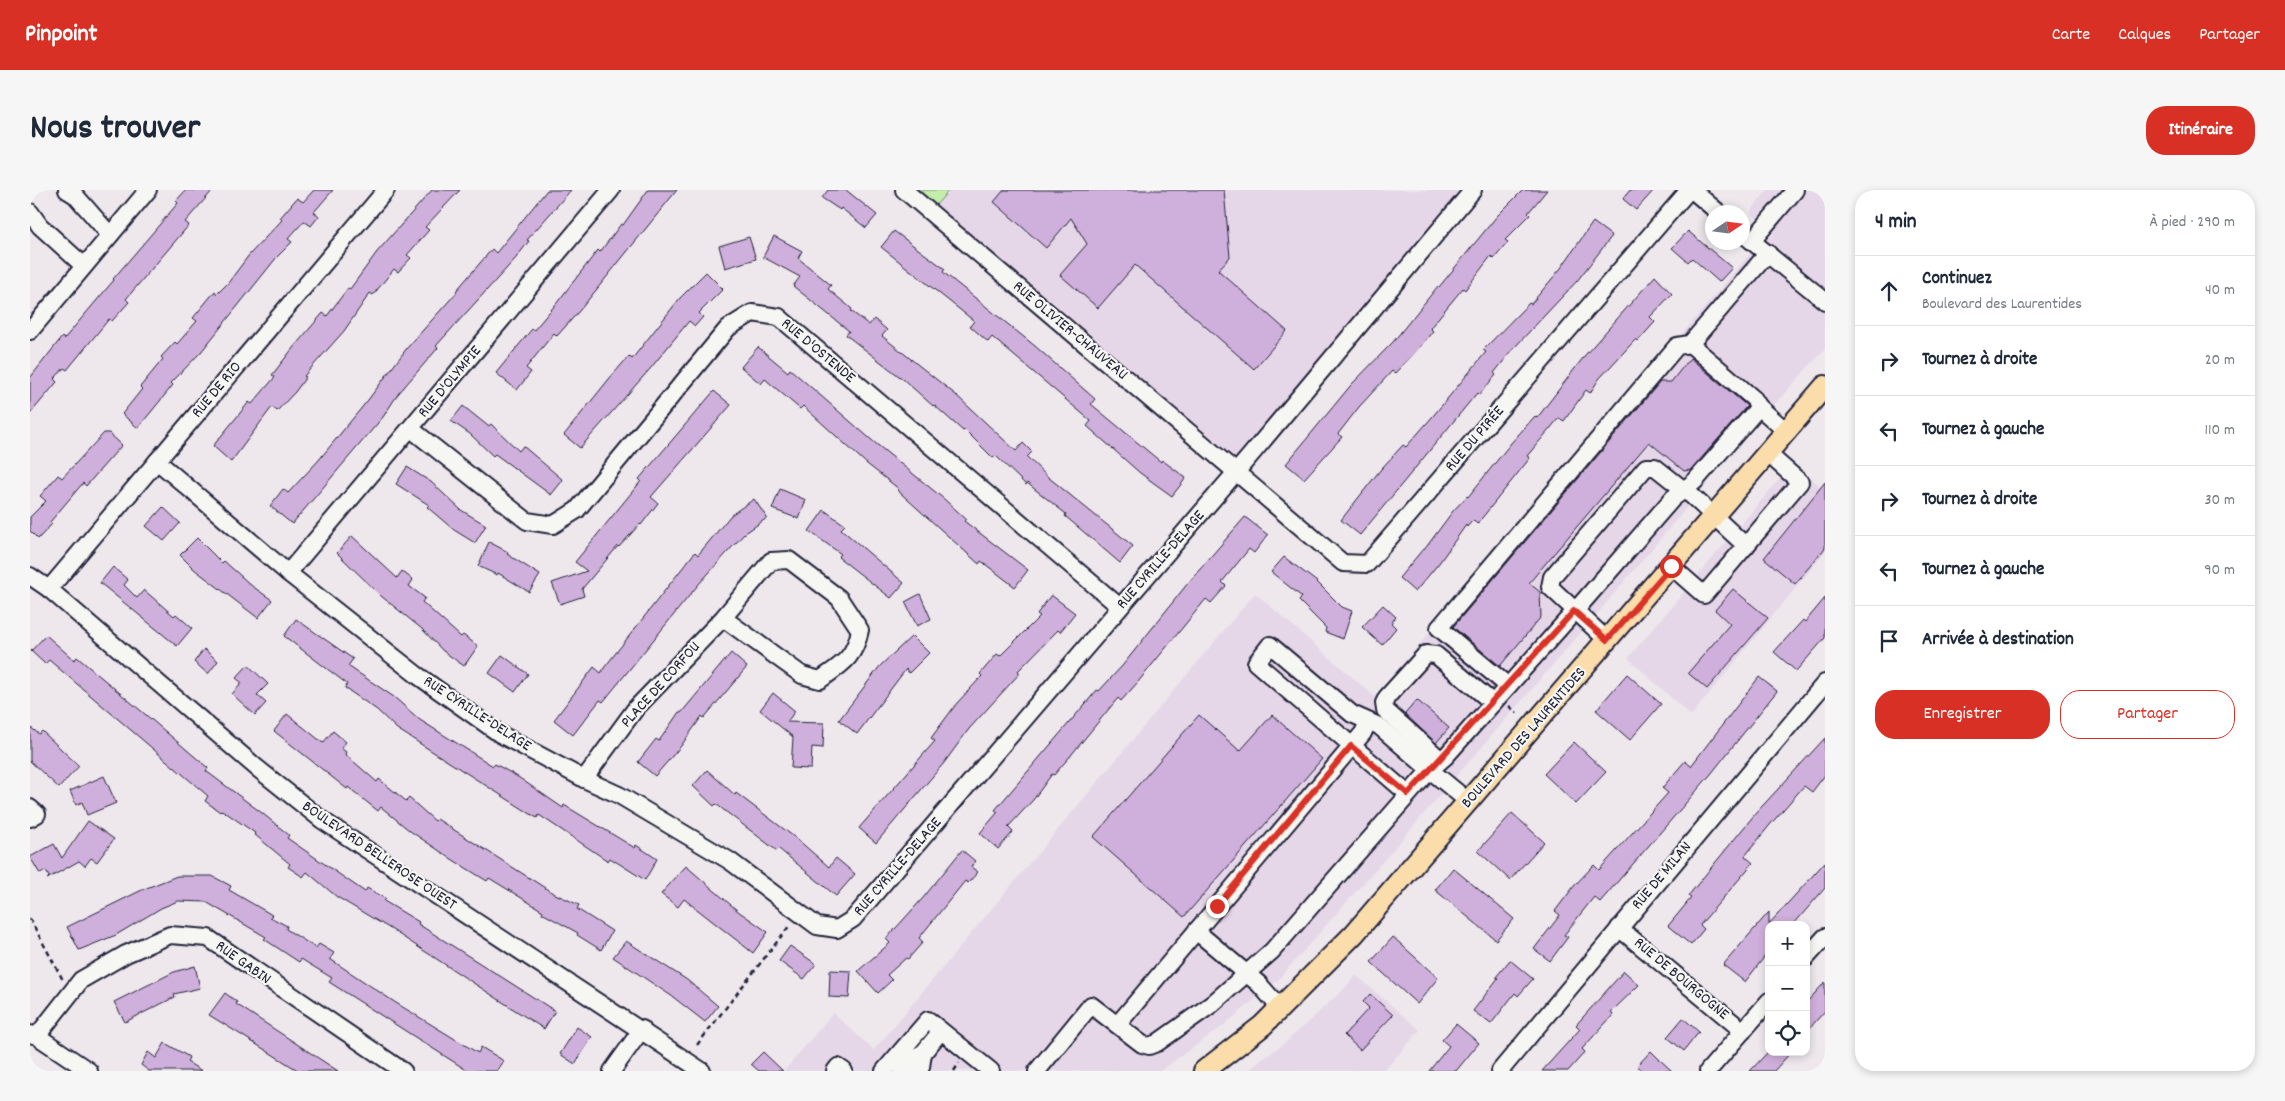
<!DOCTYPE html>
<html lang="fr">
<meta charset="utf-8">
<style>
body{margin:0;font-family:Dekko,sans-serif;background:#f6f6f7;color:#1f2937}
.controls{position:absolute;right:15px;bottom:15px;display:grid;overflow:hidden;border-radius:10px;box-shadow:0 2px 8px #0003}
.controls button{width:45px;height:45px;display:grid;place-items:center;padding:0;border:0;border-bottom:1px solid #e0e1e3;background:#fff;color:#1f2937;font:25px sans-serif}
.compass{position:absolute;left:1675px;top:15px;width:45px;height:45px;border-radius:50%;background:#fff;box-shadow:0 2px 8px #0003;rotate:77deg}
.stop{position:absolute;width:15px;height:15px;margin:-11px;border:4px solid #d93025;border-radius:50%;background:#fff}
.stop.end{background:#d93025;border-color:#fff;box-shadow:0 1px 5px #0008}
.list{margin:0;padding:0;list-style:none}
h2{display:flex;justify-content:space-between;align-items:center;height:65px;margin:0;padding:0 20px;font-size:21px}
h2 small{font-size:16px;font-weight:400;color:#747a83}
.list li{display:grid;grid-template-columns:32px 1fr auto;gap:15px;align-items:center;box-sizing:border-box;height:70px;padding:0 20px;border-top:1px solid #e0e1e3}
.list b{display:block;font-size:19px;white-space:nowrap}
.list p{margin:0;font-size:16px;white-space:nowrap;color:#747a83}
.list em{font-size:16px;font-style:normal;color:#747a83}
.actions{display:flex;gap:10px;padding:15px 20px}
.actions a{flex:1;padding:11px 0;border:1px solid #d93025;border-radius:20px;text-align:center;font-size:18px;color:#d93025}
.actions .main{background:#d93025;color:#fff}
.icon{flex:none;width:28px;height:28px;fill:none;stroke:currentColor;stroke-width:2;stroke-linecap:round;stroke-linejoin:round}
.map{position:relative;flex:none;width:1795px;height:881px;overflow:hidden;border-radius:20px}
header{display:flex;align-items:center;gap:30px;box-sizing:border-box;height:70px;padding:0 25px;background:#d93025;color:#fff}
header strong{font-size:24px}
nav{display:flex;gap:28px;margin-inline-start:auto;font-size:18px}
.intro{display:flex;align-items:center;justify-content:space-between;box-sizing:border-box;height:120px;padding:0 30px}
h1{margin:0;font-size:35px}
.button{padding:12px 22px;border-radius:20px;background:#d93025;color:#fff;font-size:18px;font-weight:700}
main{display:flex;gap:30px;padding:0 30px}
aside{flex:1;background:#fff;border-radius:20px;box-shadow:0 2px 8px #0003}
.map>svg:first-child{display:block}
</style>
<header>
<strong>Pinpoint</strong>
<nav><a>Carte</a><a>Calques</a><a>Partager</a></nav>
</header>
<div class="intro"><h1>Nous trouver</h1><a class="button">Itinéraire</a></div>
<main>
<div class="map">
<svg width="1795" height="881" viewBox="0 0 1795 881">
<rect width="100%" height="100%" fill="#eee8ed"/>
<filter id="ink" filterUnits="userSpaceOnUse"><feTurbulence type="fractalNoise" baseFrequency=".02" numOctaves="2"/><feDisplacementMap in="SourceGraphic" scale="10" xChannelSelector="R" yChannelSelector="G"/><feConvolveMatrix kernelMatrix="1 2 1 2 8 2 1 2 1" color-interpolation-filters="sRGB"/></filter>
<g filter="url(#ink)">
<g fill="#e5d7e8">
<path d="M919,0H1443L1207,282L900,22Z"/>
<path d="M1738,0H1795V159L1738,221L1567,424L1361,662L1247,791L1193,836L1130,881H754L803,823L844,860L1225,403L1345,507L1717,67L1744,44L1720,22Z"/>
<path d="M1763,273L1795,300V362L1661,526L1598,468Z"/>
<path d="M1326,785L1390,840L1354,881H1217L1257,851L1314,799Z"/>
</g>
<path fill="#c2edaa" stroke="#728872" d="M876,0H919L900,22Z"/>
<g fill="#cfafdb" stroke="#22223b">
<path d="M156,0H183L155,32L159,35L96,109L99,112L82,131L79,129L37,180L34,178L24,189L27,192L0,224V188L32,147L34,149L84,90L83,89L148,13L146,11Z"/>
<path d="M284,0H303L284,22L289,26L281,36L274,31L258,49L262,52L247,67L171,162L141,193L143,195L108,238L92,224L112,199L110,197L133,169L131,167L145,152L147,154L167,131L163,128L185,101L187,104L198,93L219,65L252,30L250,28L267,8L273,12Z"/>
<path d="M402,0H430L395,37L399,40L377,65L381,68L368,82L364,79L343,105L340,103L314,141L274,186L276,187L265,202L247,221L242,217L201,272L183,256L219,212L222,214L245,187L242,185L263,158L293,123L297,126L318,98L320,99L347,62Z"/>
<path d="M517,0H541L497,50L499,51L486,68L406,156L408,158L368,204L353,227L262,334L240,316L253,299L258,303L288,271L338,210L377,158L427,102L426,101L462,59L466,63Z"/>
<path d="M618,0H647L550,120L527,146L524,143L496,178L501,182L487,200L466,183L502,139L504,140L526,114L568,60L570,62L591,34L593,35Z"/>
<path d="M798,0H816L847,25L836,38L811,18L810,20L792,8Z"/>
<path d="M974,0H1194L1200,67L1188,80L1257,141L1224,179L1105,75L1068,118L1030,85L1057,54L1041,28L1016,58L964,12Z"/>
<path d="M1493,0H1517L1498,23L1500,25L1475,50L1478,52L1464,69L1461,66L1435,100L1433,98L1400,138L1403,141L1389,158L1365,183L1362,181L1329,217L1308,244L1312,247L1274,289L1256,274L1321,195L1363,152L1408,96L1409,97L1467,26Z"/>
<path d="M1600,0H1624L1606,20L1593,9Z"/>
<path d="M1563,32L1582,46L1547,91L1484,158L1464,183L1466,185L1449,205L1447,203L1330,345L1311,330L1351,279L1373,255L1376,257L1403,226L1456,162L1453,160L1499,113L1501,114L1531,78Z"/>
<path d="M864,41L915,79L913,82L1005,156L1065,209L1061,214L1131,272L1132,270L1156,288L1142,306L1110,283L1057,236L1061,231L962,147L958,152L940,136L944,131L851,57Z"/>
<path d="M1658,41L1702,78L1689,92L1662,68L1658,72L1642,58Z"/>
<path d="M744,46L772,61L768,68L801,95L798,99L822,119L821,121L839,135L844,129L857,140L852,146L926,205L986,261L993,253L1002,262L997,267L1018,287L1103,356L1090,373L1035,326L1036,324L997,293L996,295L966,266L963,268L935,240L933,241L904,215L903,216L874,190L816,145L819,141L763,96L770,87L733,67Z"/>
<path d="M719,47L726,69L695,78L689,56Z"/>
<path d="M676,82L693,99L669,123L673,127L665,136L659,131L620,179L550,258L534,245L579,189L599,166L602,169L650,108Z"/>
<path d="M1625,86L1642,104L1620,127L1625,132L1608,151L1606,149L1569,189L1560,203L1556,200L1534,231L1529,228L1497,266L1500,268L1456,323L1447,334L1443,330L1437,337L1436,335L1409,373L1385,402L1369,388L1393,359L1394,360L1423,321L1437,306L1438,307L1481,253L1505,226L1507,228L1556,164Z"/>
<path d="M728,157L758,182L760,179L844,252L914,309L936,329L934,331L998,380L985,397L951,371L949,374L867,300L869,299L837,274L773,216L770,219L735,189L731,194L711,177Z"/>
<path d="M1660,168L1717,216L1661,280L1654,281L1619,252L1499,393L1510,402L1511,427L1470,476L1423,437L1630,192H1641Z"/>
<path d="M684,201L701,215L621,307L628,313L611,335L610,334L589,357L588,356L552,399L554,406L530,414L522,393L557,381L545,372L611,291L609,289Z"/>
<path d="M433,216L458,236L461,234L489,261L493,256L533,290L521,305L465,264L463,266L440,244L421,231Z"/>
<path d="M74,243H79L92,255L56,296L53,293L20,332L22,334L8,349L0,341V327L16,311L10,306L28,285L32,288Z"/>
<path d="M377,277L401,292L431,320L456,335L445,353L424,340L397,317L399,315L366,294Z"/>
<path d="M1795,292V358L1765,394L1734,368Z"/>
<path d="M750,299L776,310L769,329L742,319Z"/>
<path d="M724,309L737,328L714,344L668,395L573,512L570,510L543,545L524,530L564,477L571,483L574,478L665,362L668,365L701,325Z"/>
<path d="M133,317L150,333L134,351L116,336Z"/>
<path d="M794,320L815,335L811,339L874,393L861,408L808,367L811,364L779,341Z"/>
<path d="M1215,327L1238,345L1224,363L1219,359L1192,392L1196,396L1181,413L1176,409L1108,492L1091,511L1088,508L1042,564L1024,585L1022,584L1003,610L978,637L983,642L968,659L950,643L968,622L965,620L1067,500L1069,501L1093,475L1158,393Z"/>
<path d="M322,346L367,388L372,381L383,390L379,396L395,408L392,412L431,447L433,445L448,456L434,476L413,461L392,439L351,406L307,363Z"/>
<path d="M167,348L192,373L194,371L222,396L242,410L228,428L164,379L150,365Z"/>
<path d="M459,352L478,362L477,364L510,385L499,402L468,383L467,385L448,376Z"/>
<path d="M1254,367L1287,392L1312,417L1322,421L1313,449L1295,442L1296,438L1269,411L1272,407L1241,382Z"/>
<path d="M83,377L98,390L94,395L107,408L114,400L144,426L146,424L162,438L147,456L70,393Z"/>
<path d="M1703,399L1738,428L1677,499L1658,483L1700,434L1685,420Z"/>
<path d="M890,404L901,429L887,436L875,412Z"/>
<path d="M1021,405L1045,423L1030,442L1028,440L988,481L990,483L939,539L914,573L846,653L829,638L905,551L901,548L927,513L952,486L950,484L967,464L970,466L1010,426L1007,424Z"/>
<path d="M1795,408V448L1766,481L1744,462L1773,430L1775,432Z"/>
<path d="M1353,415L1366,427L1361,433L1366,438L1352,455L1332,437Z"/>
<path d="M266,429L323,469L318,476L364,507L390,530L463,576L465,574L488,587L533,618L534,615L605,658L606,655L627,669L615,690L580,668L578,671L509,625L507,628L367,539L347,520L315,498L317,494L254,446Z"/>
<path d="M16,445L44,470L47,467L122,530L178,578L176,581L232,623L259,645L257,648L335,702L337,698L356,709L354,711L389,732L388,734L525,821L514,839L359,738L307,707L277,682L273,687L258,677L260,674L224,644L225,643L192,620L190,622L175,611L178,606L19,470L15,474L1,461Z"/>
<path d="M882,446L899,463L879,483L876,479L827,544L809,530L850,476Z"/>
<path d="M174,459L188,471L178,484L164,472Z"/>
<path d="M701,463L717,477L674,528L672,526L651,556L625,586L608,572L626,549L629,551L649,522L651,523Z"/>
<path d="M472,465L498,484L485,502L459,483Z"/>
<path d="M218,475L238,494L227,505L236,513L225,525L202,504L212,493L206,488Z"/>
<path d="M1597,484L1631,514L1600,550L1566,520Z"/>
<path d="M1729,487L1747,501L1681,584L1570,712L1564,707L1534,745L1538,747L1520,771L1504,759L1530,725L1525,721L1545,695L1564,675L1569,680L1638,603L1632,598L1655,571L1661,576Z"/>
<path d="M743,503L765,521L757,532L794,533L793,558L782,557L781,579L761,578L763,547L730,520Z"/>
<path d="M1387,510L1419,538L1406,553L1375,524Z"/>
<path d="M257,524L293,553L303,541L316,552L311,558L316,562L315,564L347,592L349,589L376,611L379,608L405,631L407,629L523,703L549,715L547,719L582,741L571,760L547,745L548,743L512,723L513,721L459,688L457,691L420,668L380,641L351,617L348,621L318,597L317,599L244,541Z"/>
<path d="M1169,525L1210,561L1242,525L1292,569L1154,727L1063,647Z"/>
<path d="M0,537L9,544L12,541L49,576L29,598L0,571Z"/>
<path d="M1795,548V585L1782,602L1774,596L1739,636L1715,666L1723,673L1670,735L1674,739L1661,755L1638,736L1661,708L1658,706L1725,624Z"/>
<path d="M1544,552L1576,582L1546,614L1514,584Z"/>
<path d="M677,580L705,605L706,603L767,649L799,677L806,668L825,684L806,706L749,659L747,661L686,614L684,616L663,596Z"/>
<path d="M74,586L86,613L57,625L52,612L46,615L40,601Z"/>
<path d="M1482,623L1514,652L1480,690L1448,661Z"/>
<path d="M58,631L84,649L67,672L61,668L55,676L49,671L17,689L19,687L16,681L10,684L0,667L24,654L32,668Z"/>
<path d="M932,660L945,671L941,677L948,682L938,693L935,691L889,748L893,752L878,769L876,768L857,785L862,790L848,803L828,781L860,753L856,749L893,708Z"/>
<path d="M1795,672V698L1763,735H1739V761L1715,792L1693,775L1739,722V734Z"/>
<path d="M656,676L708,721L738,742L723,763L654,709L648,717L631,704Z"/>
<path d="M1423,678L1484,729L1466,750L1405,700Z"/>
<path d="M147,686H182L201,696L199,700L242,725L240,727L257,736L256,739L286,758L289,754L304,763L300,769L366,813L448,863L451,857L474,871L467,881H438L299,792L302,788L271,769L269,772L234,749L236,747L176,712L148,711L131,718L86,745L49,760L37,737L114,699Z"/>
<path d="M1363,747L1408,788L1387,814L1341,772Z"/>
<path d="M596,751L657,790L688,816L675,832L643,807L583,767Z"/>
<path d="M760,756L786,774L774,789L749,771Z"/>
<path d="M1480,770L1503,789L1488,806L1485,803L1461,834L1443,821L1468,788L1466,787Z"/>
<path d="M165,776L170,798L144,804L145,807L95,832L84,812L144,782Z"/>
<path d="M800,780L821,781L819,808L799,807Z"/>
<path d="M1594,781L1609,795L1581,822L1583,825L1552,859L1555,862L1538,881H1512L1550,839L1546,835Z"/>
<path d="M1795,792V821L1776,842V813Z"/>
<path d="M195,803L207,812L206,814L308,881H269L192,833L179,825Z"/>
<path d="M1340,804L1363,825L1330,860L1314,845L1339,818L1333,812Z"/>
<path d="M1653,828L1669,842L1654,861L1637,847Z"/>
<path d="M1426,834L1449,853L1426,881H1399L1419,856L1412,850Z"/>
<path d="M547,837L562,847L545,874L530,864Z"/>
<path d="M135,853L159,867L157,872L172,881H119L111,875L118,862L126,868Z"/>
<path d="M1621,861L1628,868L1642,881H1613L1607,876Z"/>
<path d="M733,862L753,881H729L721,874Z"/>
<path d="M1738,862H1761L1744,881H1720Z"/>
</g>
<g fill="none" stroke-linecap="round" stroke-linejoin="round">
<g stroke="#22223b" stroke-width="20">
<g id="minor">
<path d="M37,0L45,5L80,45"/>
<path d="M874,0L1313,373L1337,374L1659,0"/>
<path d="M1662,0L1688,22"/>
<path d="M0,22L10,36L54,76"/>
<path d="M1712,43L1795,111"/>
<path d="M1722,51L1765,0"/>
<path d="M0,141L118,0"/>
<path d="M1729,217L1724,209L1660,154L1738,63"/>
<path d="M381,239L497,331L523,335L547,320L698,138L722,123L749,127L1090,417"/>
<path d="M127,271L258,383L387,485L470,544L554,589L589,605L700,671L787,736L807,739L823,729L1219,267L1443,0"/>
<path d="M1641,376L1674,405L1770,292L1737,263"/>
<path d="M258,383L581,0"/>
<path d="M0,386L19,399L227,578L292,630L672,881"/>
<path d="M19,399L356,0"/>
<path d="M1577,450L1520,397L1522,387L1616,277H1625L1654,300L1665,291L1729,217L1756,241"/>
<path d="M1478,496L1409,438L1647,156L1660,154"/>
<path d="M1411,570L1355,520L1354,513L1357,507L1396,464L1406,465L1463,513"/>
<path d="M554,589L606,518L693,428L741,371L759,370L809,408L830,440C824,469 812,474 790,490L772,485L693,428"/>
<path d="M1378,604L1226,473L1240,455L1322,524L1349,536L1400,580L1415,567L1552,413L1643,308L1654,300L1661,305L1716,356"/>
<path d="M0,618L7,624L0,628"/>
<path d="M1589,738L1713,841"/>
<path d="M1166,741L1229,794L1251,819"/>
<path d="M1776,768L1795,747"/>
<path d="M1088,834L1333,543L1338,532"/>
<path d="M0,844L7,846L59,881"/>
<path d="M7,846L51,790L96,764L140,745L178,748L373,881"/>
<path d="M893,863L911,841"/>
<path d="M582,881L612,839"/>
<path d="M805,881L808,877L814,881"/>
<path d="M854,881L898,830L961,881"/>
<path d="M872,881L881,869L893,863L891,877L888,881"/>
<path d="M1007,881L1061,815L1112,854L1119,856L1127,853L1182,814L1242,761L1400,580L1439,612"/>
<path d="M1470,881L1795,493"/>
<path d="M1678,881L1739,811"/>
</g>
</g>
<g stroke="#22223b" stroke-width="24">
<path id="major" d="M1174,881L1232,836L1324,744L1795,196"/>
</g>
<g stroke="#22223b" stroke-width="2.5" stroke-dasharray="5 4" stroke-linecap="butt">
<path d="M1479,516L1487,523"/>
<path d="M0,729L33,790"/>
<path d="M667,855L760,735"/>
<path d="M924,881L929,873"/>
</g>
<use href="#minor" stroke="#f6f6f2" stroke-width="16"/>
<use href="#major" stroke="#faddab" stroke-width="20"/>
</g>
</g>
<g fill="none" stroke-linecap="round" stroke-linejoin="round" filter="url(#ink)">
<path stroke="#d93025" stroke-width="6" d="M1187,716L1321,556L1378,604L1544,421L1577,450L1641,376"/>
</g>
<g text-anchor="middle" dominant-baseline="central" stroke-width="4.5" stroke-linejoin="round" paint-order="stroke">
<g font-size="16" fill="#22223b" stroke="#f6f6f2">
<text transform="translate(1040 141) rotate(40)">RUE OLIVIER-CHAUVEAU</text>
<text transform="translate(788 161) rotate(40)">RUE D'OSTENDE</text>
<text transform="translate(420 192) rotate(-50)">RUE D'OLYMPIE</text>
<text transform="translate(187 200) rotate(-50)">RUE DE RIO</text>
<text transform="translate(1445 249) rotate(-49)">RUE DU PIRÉE</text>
<text transform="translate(1131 370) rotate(-49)">RUE CYRILLE-DELAGE</text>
<text transform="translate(631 495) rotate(-48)">PLACE DE CORFOU</text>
<text transform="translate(447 524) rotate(33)">RUE CYRILLE-DELAGE</text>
<text transform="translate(1494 548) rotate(-49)">BOULEVARD DES LAURENTIDES</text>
<text transform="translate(349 666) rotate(34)">BOULEVARD BELLEROSE OUEST</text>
<text transform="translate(868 677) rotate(-49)">RUE CYRILLE-DELAGE</text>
<text transform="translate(1632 686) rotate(-50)">RUE DE MILAN</text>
<text transform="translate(213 773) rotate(35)">RUE GABIN</text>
<text transform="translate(1651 789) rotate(40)">RUE DE BOURGOGNE</text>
</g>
</g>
</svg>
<div class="controls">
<button>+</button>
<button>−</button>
<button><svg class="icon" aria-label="locate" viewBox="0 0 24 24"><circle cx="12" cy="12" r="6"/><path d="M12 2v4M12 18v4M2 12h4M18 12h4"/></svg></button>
</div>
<svg class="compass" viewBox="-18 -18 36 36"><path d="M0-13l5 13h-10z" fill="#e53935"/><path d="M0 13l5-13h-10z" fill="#747a83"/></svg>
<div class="stop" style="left:1641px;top:376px"></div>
<div class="stop end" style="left:1187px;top:716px"></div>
</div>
<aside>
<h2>4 min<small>À pied · 290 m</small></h2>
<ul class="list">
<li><svg class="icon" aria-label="ahead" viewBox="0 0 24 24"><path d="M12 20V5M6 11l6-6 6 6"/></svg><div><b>Continuez</b><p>Boulevard des Laurentides</p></div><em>40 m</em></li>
<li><svg class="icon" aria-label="right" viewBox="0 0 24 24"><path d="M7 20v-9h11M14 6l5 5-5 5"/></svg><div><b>Tournez à droite</b></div><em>20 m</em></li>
<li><svg class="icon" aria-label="left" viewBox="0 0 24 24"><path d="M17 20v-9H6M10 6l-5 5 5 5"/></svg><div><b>Tournez à gauche</b></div><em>110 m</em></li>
<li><svg class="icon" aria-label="right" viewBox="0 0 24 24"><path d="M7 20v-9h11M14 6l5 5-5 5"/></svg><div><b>Tournez à droite</b></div><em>30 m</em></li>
<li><svg class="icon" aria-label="left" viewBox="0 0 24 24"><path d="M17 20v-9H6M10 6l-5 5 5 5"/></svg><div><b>Tournez à gauche</b></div><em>90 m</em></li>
<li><svg class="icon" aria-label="arrive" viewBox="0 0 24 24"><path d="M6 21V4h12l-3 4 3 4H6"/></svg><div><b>Arrivée à destination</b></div></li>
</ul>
<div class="actions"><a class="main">Enregistrer</a><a>Partager</a></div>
</aside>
</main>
